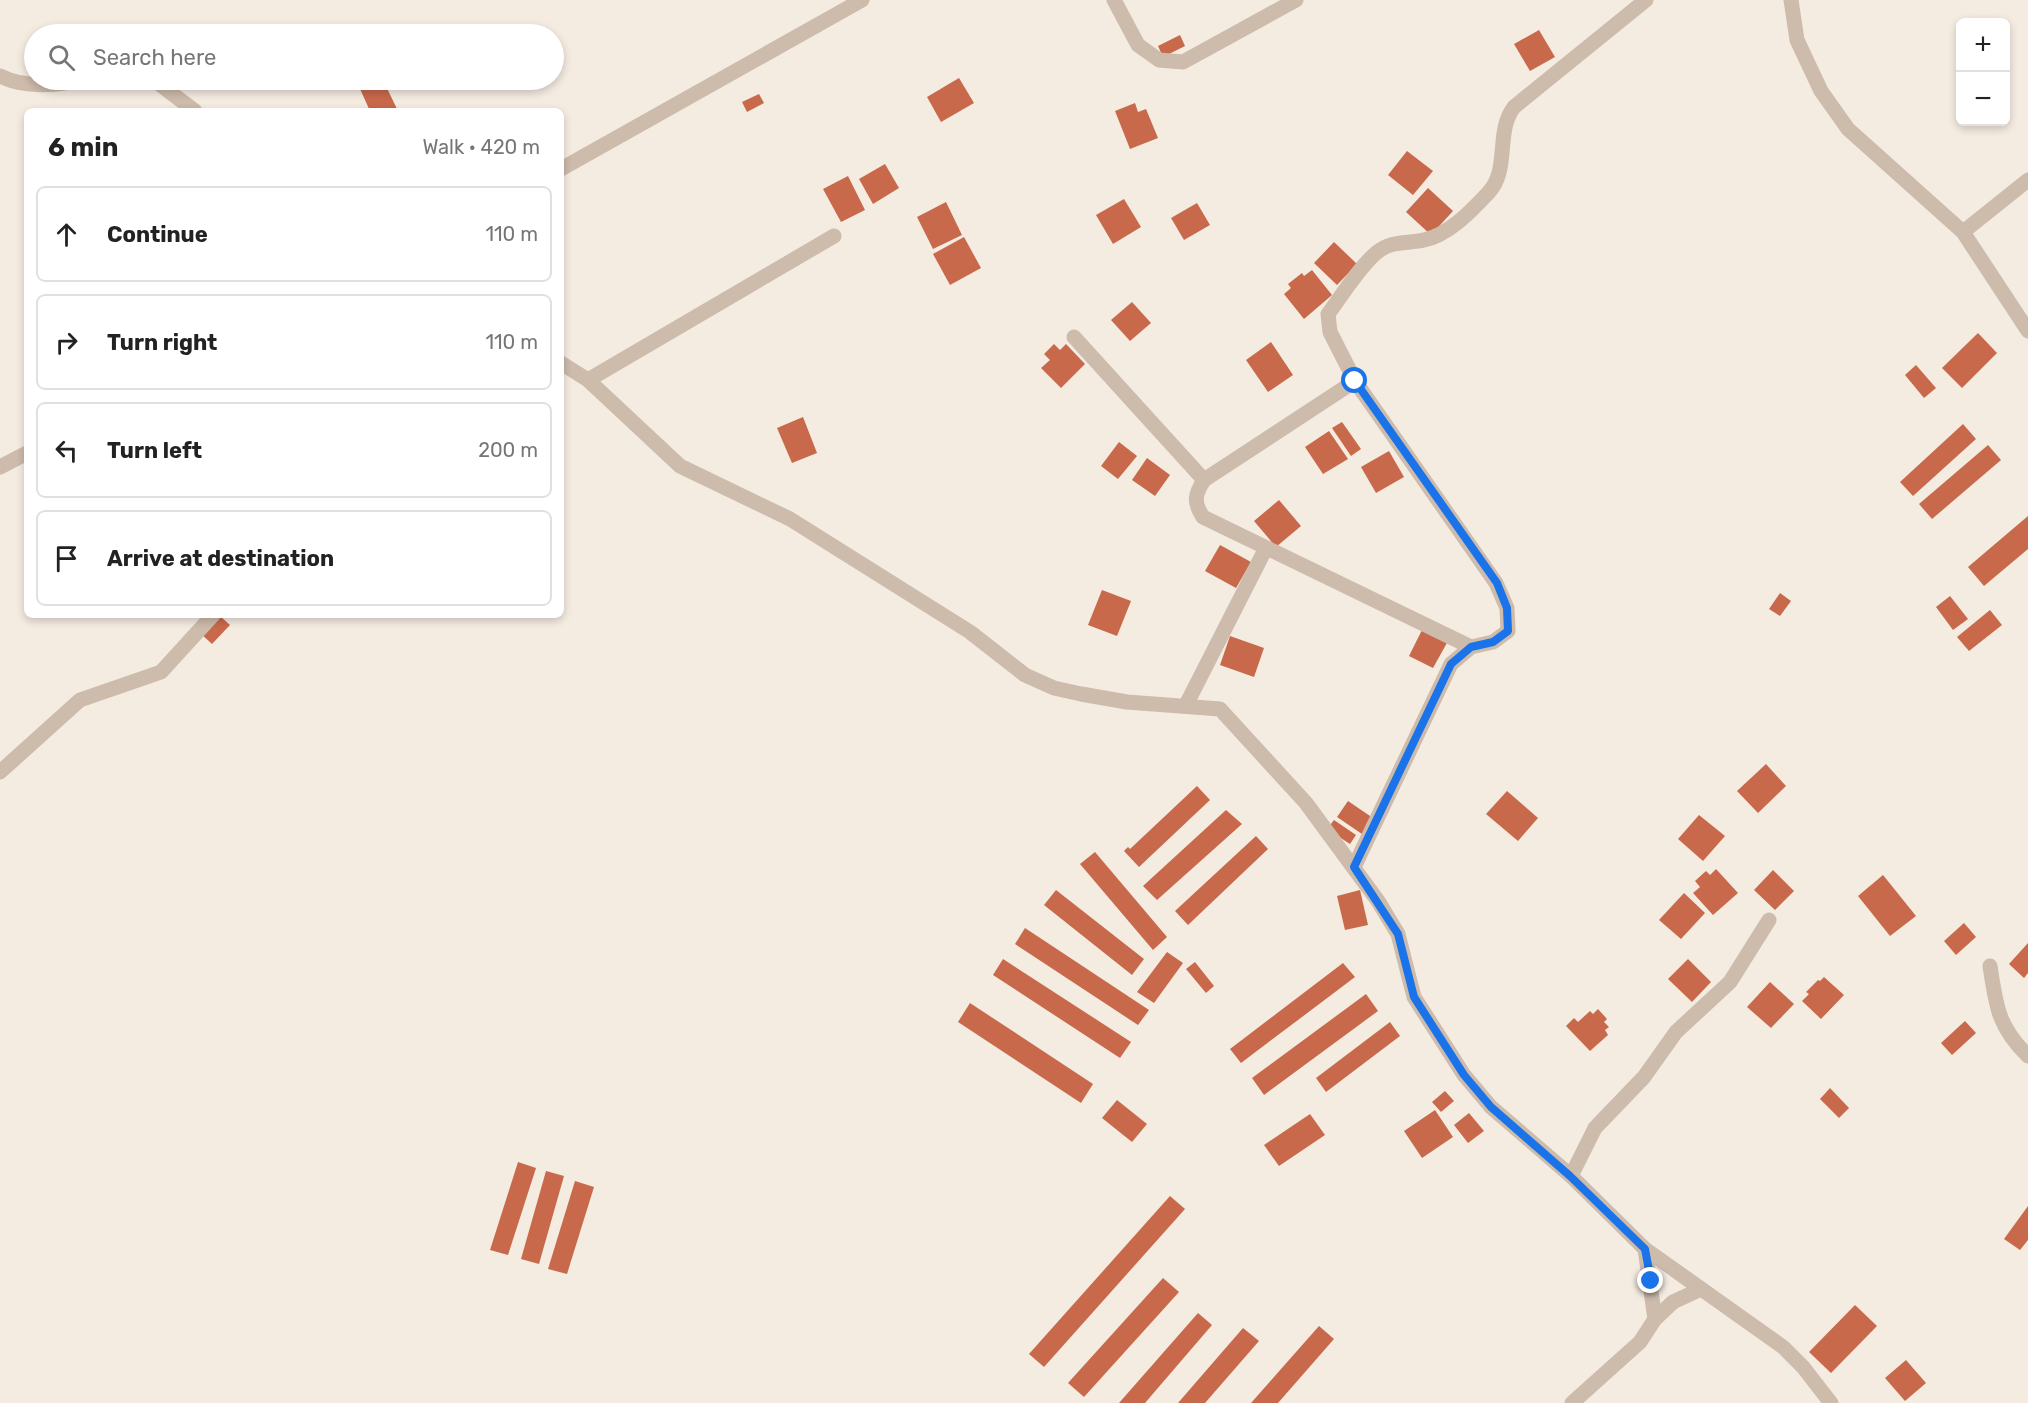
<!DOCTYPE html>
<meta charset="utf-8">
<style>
body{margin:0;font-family:Rubik,sans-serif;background:#f6f6f6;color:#222}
.controls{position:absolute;right:18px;top:18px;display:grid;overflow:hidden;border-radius:9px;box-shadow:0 3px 9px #0003}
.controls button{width:54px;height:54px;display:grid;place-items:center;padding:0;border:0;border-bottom:2px solid #e0e0e0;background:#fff;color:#222;font:30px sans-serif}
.stop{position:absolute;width:18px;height:18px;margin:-14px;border:4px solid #1a73e8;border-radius:50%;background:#fff}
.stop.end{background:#1a73e8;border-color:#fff;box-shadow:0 2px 6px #0008}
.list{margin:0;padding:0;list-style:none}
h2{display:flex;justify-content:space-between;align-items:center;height:78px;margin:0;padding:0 24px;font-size:26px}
h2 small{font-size:20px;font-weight:400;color:#767676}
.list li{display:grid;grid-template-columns:39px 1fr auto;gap:18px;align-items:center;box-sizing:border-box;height:96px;margin:0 12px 12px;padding:0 12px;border:2px solid #e0e0e0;border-radius:9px}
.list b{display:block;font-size:22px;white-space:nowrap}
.list em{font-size:20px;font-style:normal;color:#767676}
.icon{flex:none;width:33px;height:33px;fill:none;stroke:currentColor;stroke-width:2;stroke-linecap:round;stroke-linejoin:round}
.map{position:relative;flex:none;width:2028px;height:1403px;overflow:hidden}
.search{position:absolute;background:#fff;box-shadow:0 3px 9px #0003;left:24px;top:24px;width:540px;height:66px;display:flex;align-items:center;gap:15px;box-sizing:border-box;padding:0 21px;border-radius:33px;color:#767676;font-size:22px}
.panel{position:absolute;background:#fff;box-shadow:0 3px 9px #0003;left:24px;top:108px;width:540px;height:510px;border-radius:9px}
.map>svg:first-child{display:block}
</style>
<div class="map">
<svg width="2028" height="1403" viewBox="0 0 2028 1403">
<rect width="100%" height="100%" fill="#f4ebe1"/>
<g fill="#c8694b">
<path d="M1539,30L1555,57L1530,71L1514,44Z"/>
<path d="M1180,35L1185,46L1163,57L1158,46Z"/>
<path d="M959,78L974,103L941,122L927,97Z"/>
<path d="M356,80H383L398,111H370Z"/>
<path d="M759,94L764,103L747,112L742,102Z"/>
<path d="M1135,103L1138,112L1146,109L1158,138L1130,149L1115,111Z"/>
<path d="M1407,151L1433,171L1413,195L1388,175Z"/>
<path d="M885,164L899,188L873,204L859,179Z"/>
<path d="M848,176L865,210L841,222L823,189Z"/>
<path d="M1428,188L1453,211L1431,235L1406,212Z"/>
<path d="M1124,199L1141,227L1113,244L1096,215Z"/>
<path d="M946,202L962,235L933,249L917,217Z"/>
<path d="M1197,203L1210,225L1184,240L1171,218Z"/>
<path d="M964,237L981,268L950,285L933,254Z"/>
<path d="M1334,242L1357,264L1337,285L1314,263Z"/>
<path d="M1312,270L1332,295L1304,319L1284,294L1291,288L1288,284L1302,273L1304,276Z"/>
<path d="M1132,302L1151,323L1130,341L1111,320Z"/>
<path d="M1978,333L1997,353L1962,388L1942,368Z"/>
<path d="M1271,342L1293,375L1268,392L1246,360Z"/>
<path d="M1054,344L1060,350L1066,344L1085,364L1061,388L1041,368L1050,360L1044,354Z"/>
<path d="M1916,365L1936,388L1924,398L1905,375Z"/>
<path d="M803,417L817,453L792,463L777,428Z"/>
<path d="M1342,422L1361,449L1351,456L1332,428Z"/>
<path d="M1963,424L1976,439L1913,496L1900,482Z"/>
<path d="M1329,431L1348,459L1323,474L1305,447Z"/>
<path d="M1119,442L1137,456L1118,479L1101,466Z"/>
<path d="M1988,445L2001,460L1932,519L1919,504Z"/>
<path d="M1389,451L1404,477L1376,493L1361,467Z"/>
<path d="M1147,458L1170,475L1155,496L1132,480Z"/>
<path d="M1279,500L1301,526L1276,547L1254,521Z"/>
<path d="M2028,516V549L1984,586L1968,567Z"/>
<path d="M1220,545L1251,562L1236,588L1205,571Z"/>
<path d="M1102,590L1131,601L1117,636L1088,625Z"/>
<path d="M1780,593L1791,601L1780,616L1769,609Z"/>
<path d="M1950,596L1968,619L1953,630L1936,607Z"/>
<path d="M1990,610L2002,625L1969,651L1957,637Z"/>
<path d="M219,615L230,625L212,644L200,633Z"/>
<path d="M1423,628L1448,641L1433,668L1409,656Z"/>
<path d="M1230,636L1264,648L1254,677L1220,665Z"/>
<path d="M1766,764L1786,786L1758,813L1737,791Z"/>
<path d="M1197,786L1210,800L1139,867L1124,851L1128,847L1130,849Z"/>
<path d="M1507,791L1538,818L1518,841L1486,814Z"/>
<path d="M1348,801L1373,818L1362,834L1337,817Z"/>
<path d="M1226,810L1242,824L1157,900L1143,886Z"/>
<path d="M1699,815L1725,836L1703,861L1678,839Z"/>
<path d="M1334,820L1356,835L1350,844L1327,829Z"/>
<path d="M1256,836L1268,849L1188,925L1175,911Z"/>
<path d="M1095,852L1167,937L1153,950L1080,864Z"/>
<path d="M1716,869L1738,893L1713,915L1693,893L1700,887L1695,881L1706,871L1710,875Z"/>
<path d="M1773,870L1794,891L1775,910L1754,890Z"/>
<path d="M1883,875L1916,916L1890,936L1858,896Z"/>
<path d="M1056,890L1144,959L1132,975L1044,905Z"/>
<path d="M1360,890L1368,925L1345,930L1337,896Z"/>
<path d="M1684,893L1705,913L1681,939L1659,920Z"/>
<path d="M1964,923L1976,937L1956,955L1944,941Z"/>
<path d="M1025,928L1149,1010L1138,1025L1015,944Z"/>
<path d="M2028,943V973L2024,978L2009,964Z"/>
<path d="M1167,952L1183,963L1154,1003L1137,992Z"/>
<path d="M1003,959L1131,1042L1120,1058L993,975Z"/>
<path d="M1688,959L1711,982L1692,1002L1668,979Z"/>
<path d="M1195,962L1214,986L1206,993L1186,969Z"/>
<path d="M1343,963L1355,977L1241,1063L1230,1049Z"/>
<path d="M1824,977L1844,995L1821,1019L1802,1001L1809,994L1806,992L1818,980L1820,981Z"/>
<path d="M1770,982L1794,1004L1771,1028L1747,1007Z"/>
<path d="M1366,994L1378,1011L1264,1095L1252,1078Z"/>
<path d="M970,1003L1093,1084L1081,1103L958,1022Z"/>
<path d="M1598,1009L1607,1019L1604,1022L1609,1027L1605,1030L1608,1035L1590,1051L1566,1026L1574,1018L1578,1022L1590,1011L1593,1014Z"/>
<path d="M1965,1021L1976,1033L1952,1055L1941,1043Z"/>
<path d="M1390,1022L1400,1036L1326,1092L1316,1078Z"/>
<path d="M1830,1088L1849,1108L1839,1118L1820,1099Z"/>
<path d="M1445,1091L1454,1101L1441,1112L1432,1102Z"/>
<path d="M1117,1100L1147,1124L1132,1142L1102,1118Z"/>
<path d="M1435,1110L1453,1137L1422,1158L1404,1131Z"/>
<path d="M1469,1113L1484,1131L1468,1143L1454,1125Z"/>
<path d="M1310,1114L1325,1135L1279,1166L1264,1145Z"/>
<path d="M518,1162L536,1168L508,1255L490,1250Z"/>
<path d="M546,1171L564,1176L539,1264L521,1259Z"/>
<path d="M575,1181L594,1187L567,1274L548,1269Z"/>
<path d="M1170,1196L1185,1209L1044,1367L1029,1354Z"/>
<path d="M2028,1206V1240L2020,1250L2004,1239Z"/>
<path d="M1163,1278L1179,1292L1084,1397L1068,1383Z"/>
<path d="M1855,1305L1877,1326L1831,1373L1809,1352Z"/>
<path d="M1198,1313L1212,1325L1145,1403H1119Z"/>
<path d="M1319,1326L1334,1339L1278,1403H1251Z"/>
<path d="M1243,1328L1259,1341L1205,1403H1178Z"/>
<path d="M1906,1360L1926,1383L1905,1401L1885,1378Z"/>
</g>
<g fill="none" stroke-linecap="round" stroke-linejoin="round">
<g stroke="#cdbbac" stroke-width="15">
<path d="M1114,0L1138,45L1159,60L1183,62L1296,0"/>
<path d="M1791,0L1797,40L1821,91L1848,129L1963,232L2028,331"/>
<path d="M0,76C24,88 56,86 81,80"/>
<path d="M154,80L195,111"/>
<path d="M561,169L862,0"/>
<path d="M1963,232L2028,180"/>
<path d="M1074,337L1204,480"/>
<path d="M561,363L588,380L680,466L790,519L970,632L1025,675L1054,688L1081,694L1127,702L1220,709L1306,803L1378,901L1398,934L1414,997L1464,1075L1491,1107L1571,1176L1645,1249L1783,1347L1803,1367L1831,1403"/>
<path d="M588,380L834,236"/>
<path d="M1355,381L1204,480C1195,494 1193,502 1203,517L1471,647"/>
<path d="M0,467L27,453"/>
<path d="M1186,705L1266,548"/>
<path d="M0,772L80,700L161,672L213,615"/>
<path d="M1354,867L1451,664L1471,647L1493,642L1508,631L1507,608L1496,583L1355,381L1330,332L1328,314C1343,294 1358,269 1376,253C1391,240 1407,244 1424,240C1449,235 1472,210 1489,192C1510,169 1495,132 1514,107L1646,0"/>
<path d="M1990,966C1996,1006 1998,1027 2028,1056"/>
<path d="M1571,1176L1595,1128L1644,1077L1676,1032L1730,982L1769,920"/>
<path d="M1645,1249L1655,1319"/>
<path d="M1572,1403L1640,1342L1655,1319L1673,1302L1701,1289"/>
</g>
</g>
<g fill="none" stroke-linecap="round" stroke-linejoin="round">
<path stroke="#1a73e8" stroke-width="8" d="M1355,381L1497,583L1507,608L1508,631L1493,642L1471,647L1451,664L1354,867L1398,934L1414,997L1464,1075L1491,1107L1570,1176L1645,1249L1651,1281"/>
</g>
</svg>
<div class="controls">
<button>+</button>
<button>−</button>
</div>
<div class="stop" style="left:1355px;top:381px"></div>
<div class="stop end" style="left:1651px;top:1281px"></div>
<div class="search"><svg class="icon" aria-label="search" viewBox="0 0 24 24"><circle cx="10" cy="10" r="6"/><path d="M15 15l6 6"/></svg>Search here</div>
<section class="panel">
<h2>6 min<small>Walk · 420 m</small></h2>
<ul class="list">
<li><svg class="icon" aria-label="ahead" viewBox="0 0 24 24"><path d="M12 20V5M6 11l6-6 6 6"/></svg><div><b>Continue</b></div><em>110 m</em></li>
<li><svg class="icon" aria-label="right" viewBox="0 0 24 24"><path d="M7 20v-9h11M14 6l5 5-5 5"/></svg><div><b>Turn right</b></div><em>110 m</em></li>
<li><svg class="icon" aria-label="left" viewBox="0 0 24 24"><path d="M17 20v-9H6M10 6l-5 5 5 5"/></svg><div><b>Turn left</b></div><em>200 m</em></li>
<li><svg class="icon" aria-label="arrive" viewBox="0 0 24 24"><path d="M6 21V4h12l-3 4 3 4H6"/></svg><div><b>Arrive at destination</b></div></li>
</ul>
</section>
</div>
